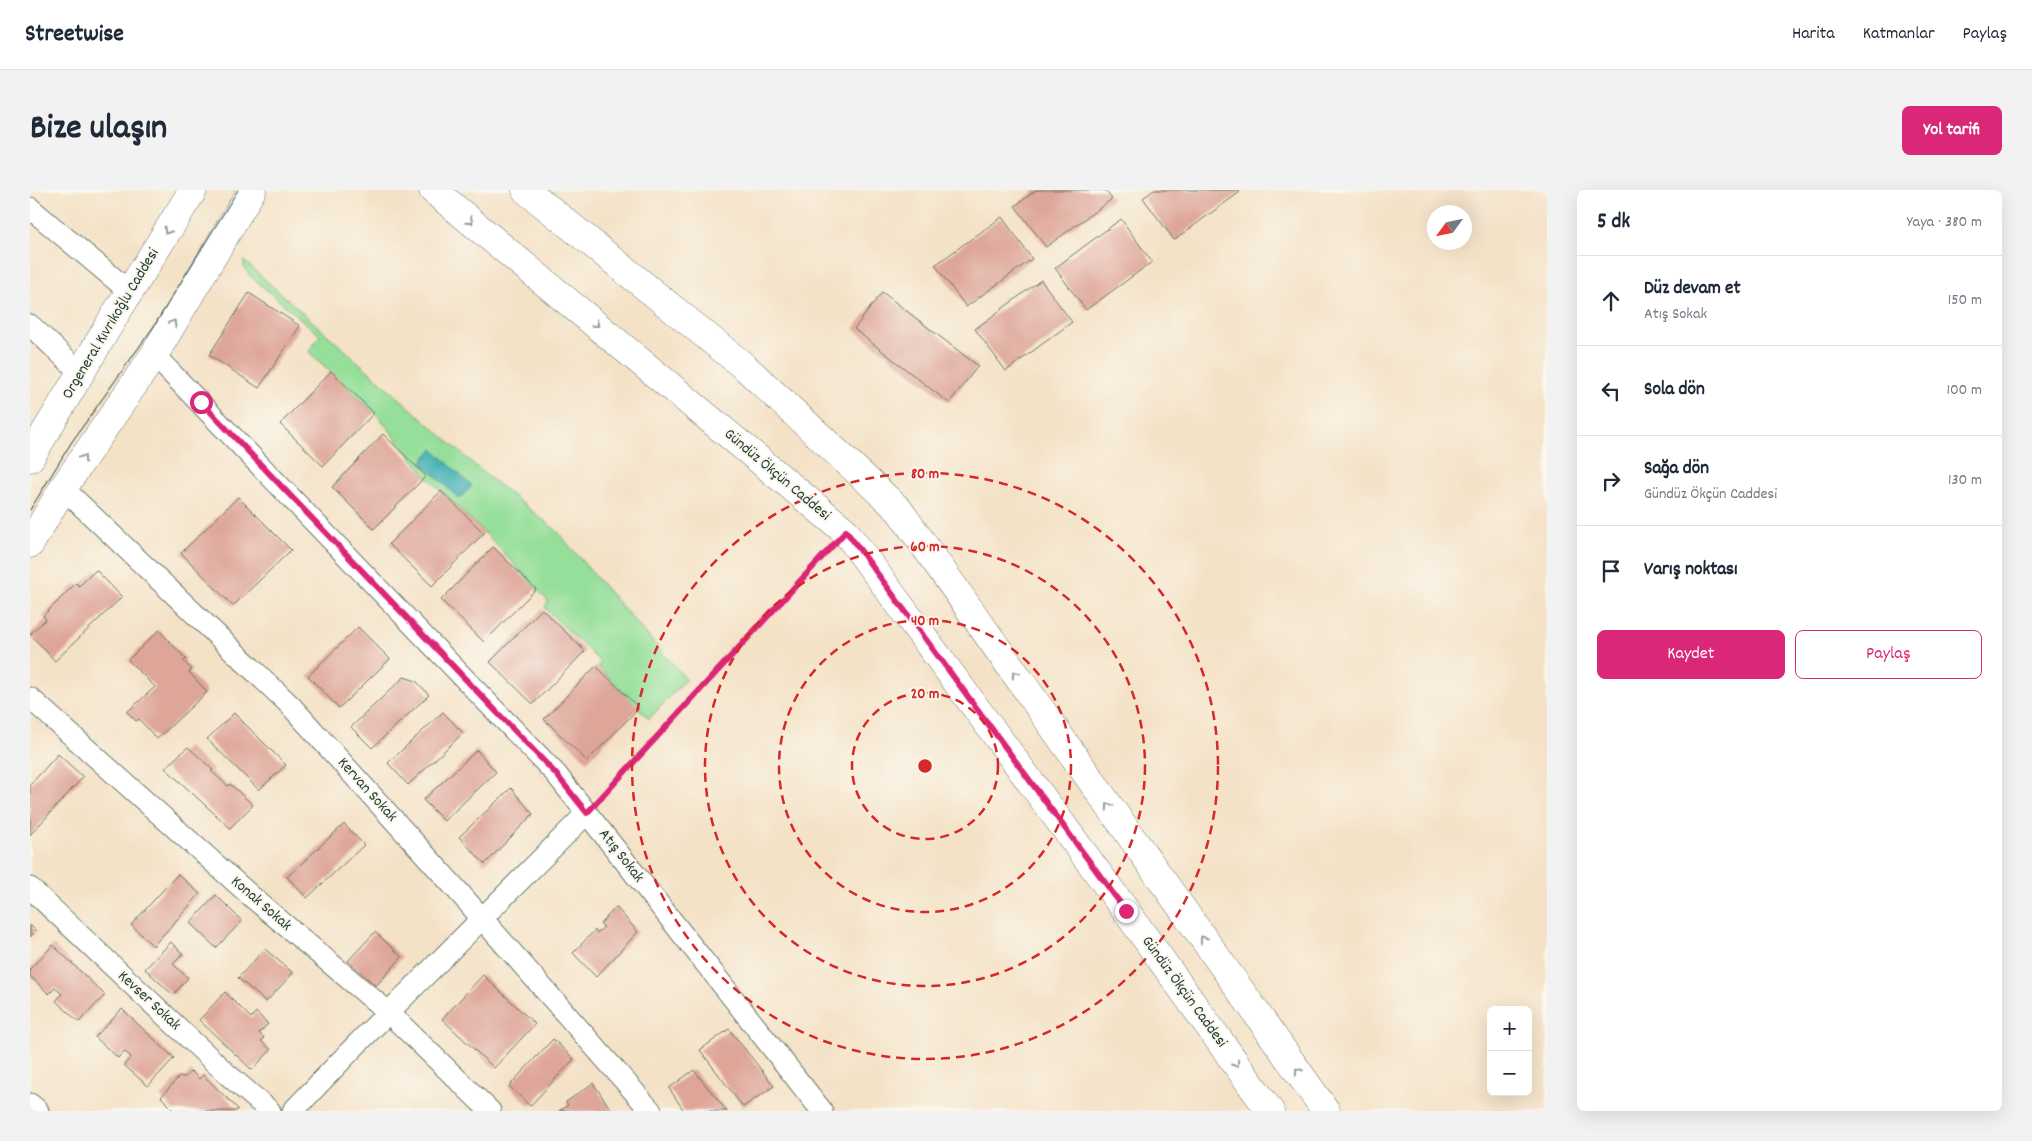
<!DOCTYPE html>
<html lang="tr">
<meta charset="utf-8">
<style>
body{margin:0;font-family:Dekko,sans-serif;background:#f2f2f3;color:#1f2937}
.controls{position:absolute;right:15px;bottom:15px;display:grid;overflow:hidden;border-radius:8px;box-shadow:0 5px 20px #0002}
.controls button{width:45px;height:45px;display:grid;place-items:center;padding:0;border:0;border-bottom:1px solid #e0e1e3;background:#fff;color:#1f2937;font:25px sans-serif}
.compass{position:absolute;left:1397px;top:15px;width:45px;height:45px;border-radius:50%;background:#fff;box-shadow:0 5px 20px #0002;rotate:237deg}
.stop{position:absolute;width:15px;height:15px;margin:-11px;border:4px solid #db2777;border-radius:50%;background:#fff}
.stop.end{background:#db2777;border-color:#fff;box-shadow:0 1px 5px #0008}
.list{margin:0;padding:0;list-style:none}
h2{display:flex;justify-content:space-between;align-items:center;height:65px;margin:0;padding:0 20px;font-size:21px}
h2 small{font-size:16px;font-weight:400;color:#747a83}
.list li{display:grid;grid-template-columns:32px 1fr auto;gap:15px;align-items:center;box-sizing:border-box;height:90px;padding:0 20px;border-top:1px solid #e0e1e3}
.list b{display:block;font-size:19px;white-space:nowrap}
.list p{margin:0;font-size:16px;white-space:nowrap;color:#747a83}
.list em{font-size:16px;font-style:normal;color:#747a83}
.actions{display:flex;gap:10px;padding:15px 20px}
.actions a{flex:1;padding:11px 0;border:1px solid #db2777;border-radius:8px;text-align:center;font-size:18px;color:#db2777}
.actions .main{background:#db2777;color:#fff}
.icon{flex:none;width:28px;height:28px;fill:none;stroke:currentColor;stroke-width:2;stroke-linecap:round;stroke-linejoin:round}
.map{position:relative;flex:none;width:1517px;height:921px;overflow:hidden;border-radius:8px}
header{display:flex;align-items:center;gap:30px;box-sizing:border-box;height:70px;padding:0 25px;background:#fff;border-bottom:1px solid #e0e1e3}
header strong{font-size:24px}
nav{display:flex;gap:28px;margin-inline-start:auto;font-size:18px}
.intro{display:flex;align-items:center;justify-content:space-between;box-sizing:border-box;height:120px;padding:0 30px}
h1{margin:0;font-size:35px}
.button{padding:12px 22px;border-radius:8px;background:#db2777;color:#fff;font-size:18px;font-weight:700}
main{display:flex;gap:30px;padding:0 30px}
aside{flex:1;background:#fff;border-radius:8px;box-shadow:0 5px 20px #0002}
.map>svg:first-child{display:block}
</style>
<header>
<strong>Streetwise</strong>
<nav><a>Harita</a><a>Katmanlar</a><a>Paylaş</a></nav>
</header>
<div class="intro"><h1>Bize ulaşın</h1><a class="button">Yol tarifi</a></div>
<main>
<div class="map">
<svg width="1517" height="921" viewBox="0 0 1517 921">
<rect width="100%" height="100%" fill="#fbf7ec"/>
<filter id="ink" filterUnits="userSpaceOnUse"><feTurbulence type="fractalNoise" baseFrequency=".02" numOctaves="2"/><feDisplacementMap in="SourceGraphic" scale="10" xChannelSelector="R" yChannelSelector="G"/><feConvolveMatrix kernelMatrix="1 2 1 2 8 2 1 2 1" color-interpolation-filters="sRGB"/></filter>
<filter id="wash" filterUnits="userSpaceOnUse"><feTurbulence type="fractalNoise" baseFrequency=".0096" numOctaves="4" result="noise"/><feDisplacementMap in="SourceGraphic" scale="20" xChannelSelector="R" yChannelSelector="G"/><feGaussianBlur stdDeviation="1.12" result="paint"/><feColorMatrix in="noise" values="0 0 0 0 0 0 0 0 0 0 0 0 0 0 0 0 0 1.4 0 .05"/><feComposite in="paint" operator="in"/></filter>
<g filter="url(#wash)">
<rect width="100%" height="100%" fill="#f4e2c7"/>
<path fill="#95df9a" stroke="#5a8e67" d="M214,71L456,285L526,340L570,392L656,489L619,529L568,476L571,473L515,418L518,411L458,346L399,289L348,226L279,162L290,145L220,86L214,77Z"/>
<path fill="#3badb3" stroke="#2d7574" d="M403,259L442,296L429,309L391,272Z"/>
<g id="blocks">
<g fill="#dea599">
<path d="M1006,0H1075L1082,9L1016,57L985,16Z"/>
<path d="M1124,0H1209L1210,2L1144,50L1113,8Z"/>
<path d="M972,27L1002,69L936,117L905,75Z"/>
<path d="M1091,29L1122,72L1056,120L1025,78Z"/>
<path d="M1011,90L1042,132L976,181L945,139Z"/>
<path d="M852,102L948,176L919,213L824,139Z"/>
<path d="M219,103L270,136L229,198L179,165Z"/>
<path d="M301,181L344,223L293,276L250,234Z"/>
<path d="M353,244L396,286L344,339L302,297Z"/>
<path d="M411,301L454,343L402,396L359,354Z"/>
<path d="M208,307L261,360L203,416L151,363Z"/>
<path d="M463,357L506,399L454,452L411,410Z"/>
<path d="M66,380L92,407L25,471L0,444L16,429L13,426L46,393L49,396Z"/>
<path d="M512,419L555,461L503,514L460,472Z"/>
<path d="M328,437L360,469L309,518L278,486Z"/>
<path d="M129,440L156,469L154,471L162,480L159,482L177,502L127,549L109,529L106,531L97,522L125,497L98,470Z"/>
<path d="M566,476L609,518L557,571L514,529Z"/>
<path d="M374,487L386,491L399,505L342,558L321,537Z"/>
<path d="M413,522L433,543L378,595L358,573Z"/>
<path d="M204,523L256,575L229,600L177,549Z"/>
<path d="M158,557L183,580L181,581L198,596L200,594L223,615L200,638L135,578Z"/>
<path d="M447,560L466,582L414,631L393,610Z"/>
<path d="M28,564L53,587L0,645V595Z"/>
<path d="M481,598L503,624L455,674L429,647Z"/>
<path d="M314,634L334,655L277,708L257,687Z"/>
<path d="M148,684L170,704L123,756L101,735Z"/>
<path d="M186,705L212,731L186,758L160,733Z"/>
<path d="M586,717L608,742L566,787L543,763L565,740L567,743L574,737L570,734Z"/>
<path d="M0,735L6,741L0,747Z"/>
<path d="M345,742L372,767L346,796L318,771Z"/>
<path d="M141,752L153,764L143,774L158,788L143,805L115,779Z"/>
<path d="M23,755L75,805L49,832L26,811L32,804L25,798L19,804L0,786V779Z"/>
<path d="M235,759L263,783L236,812L208,788Z"/>
<path d="M453,785L505,834L464,878L412,829Z"/>
<path d="M195,802L221,828L226,822L238,834L229,843L234,848L231,851L241,860L222,880L169,830Z"/>
<path d="M92,819L144,868L118,896L94,875L101,867L94,861L88,868L65,847Z"/>
<path d="M699,839L744,896L713,917L670,860Z"/>
<path d="M523,849L544,869L500,916L479,896Z"/>
<path d="M664,880L674,893L697,921H654L639,898Z"/>
<path d="M161,881L169,889L173,885L208,919L206,921H142L141,919L142,918L131,907L149,887H155Z"/>
<path d="M563,893L582,921H529L538,915L536,912Z"/>
</g>
</g>
</g>
<g filter="url(#ink)">
<use href="#blocks" fill-opacity="0" stroke="#6a7767" stroke-width="1"/>
<g fill="none" stroke-linecap="round" stroke-linejoin="round">
<g stroke="#6a7767" stroke-width="23">
<g id="street">
<path d="M0,18L100,102"/>
<path d="M0,135L51,183"/>
<path d="M124,165L526,584L792,921"/>
<path d="M33,298L260,515L427,700L621,921"/>
<path d="M0,508L222,707L359,823L460,921"/>
<path d="M0,698L197,884L240,921"/>
<path d="M0,914L8,921"/>
<path d="M263,921L326,855L557,623"/>
</g>
</g>
<g stroke="#6a7767" stroke-width="29">
<g id="secondary">
<path d="M403,0L815,341L1096,721L1240,921"/>
<path d="M496,0L716,178L869,320L1296,921"/>
<path d="M0,268L85,125L163,0"/>
<path d="M0,354L33,298L124,165L222,0"/>
</g>
</g>
<path stroke="#6a7767" stroke-width="3" stroke-dasharray="4 4" stroke-linecap="butt" d="M572,606L798,360"/>
<use href="#street" stroke="#fff" stroke-width="21"/>
<use href="#secondary" stroke="#fff" stroke-width="28"/>
<path stroke="#1f3d34" stroke-width="1" d="M0,320L41,253L124,136L208,0"/>
</g>
<defs><path id="oneway-chevron" d="M-2-3.5L2.5 0L-2 3.5" fill="none" stroke-width="1.6" stroke-linecap="round" stroke-linejoin="round" transform="scale(1.25)"/></defs>
<g stroke="#8f9e9a">
<use href="#oneway-chevron" transform="translate(440 31) rotate(40)"/>
<use href="#oneway-chevron" transform="translate(137 41) rotate(122)"/>
<use href="#oneway-chevron" transform="translate(143 133) rotate(-59)"/>
<use href="#oneway-chevron" transform="translate(566 134) rotate(40)"/>
<use href="#oneway-chevron" transform="translate(53 268) rotate(-56)"/>
<use href="#oneway-chevron" transform="translate(985 484) rotate(-125)"/>
<use href="#oneway-chevron" transform="translate(1079 616) rotate(-125)"/>
<use href="#oneway-chevron" transform="translate(1173 749) rotate(-125)"/>
<use href="#oneway-chevron" transform="translate(1206 874) rotate(54)"/>
<use href="#oneway-chevron" transform="translate(1268 881) rotate(-125)"/>
</g>
</g>
<g fill="none" stroke-linecap="round" stroke-linejoin="round" filter="url(#ink)">
<path stroke="#db2777" stroke-width="6" d="M171,212L526,584L557,623L816,341L1096,721"/>
</g>
<g fill="none" stroke="#d62828" stroke-width="2.5" stroke-dasharray="9 6">
<circle cx="895" cy="576" r="73"/>
<circle cx="895" cy="576" r="146"/>
<circle cx="895" cy="576" r="220"/>
<circle cx="895" cy="576" r="293"/>
</g>
<g text-anchor="middle" dominant-baseline="central" stroke-width="4" stroke-linejoin="round" paint-order="stroke">
<g font-size="16" fill="#1f3d34" stroke="#fbf7ec">
<text transform="translate(81 134) rotate(-59)">Orgeneral Kıvrıkoğlu Caddesi</text>
<text transform="translate(747 285) rotate(40)">Gündüz Ökçün Caddesi</text>
<text transform="translate(337 600) rotate(48)">Kervan Sokak</text>
<text transform="translate(591 666) rotate(52)">Atış Sokak</text>
<text transform="translate(231 714) rotate(41)">Konak Sokak</text>
<text transform="translate(1154 802) rotate(54)">Gündüz Ökçün Caddesi</text>
<text transform="translate(119 811) rotate(43)">Kevser Sokak</text>
</g>
</g>
<circle cx="895" cy="576" r="8" fill="#d62828" stroke="#fbf7ec" stroke-width="2.5"/>
<g font-size="15" text-anchor="middle" font-weight="bold" fill="#d62828" stroke="#fbf7ec" stroke-width="4" stroke-linejoin="round" paint-order="stroke">
<text x="895" y="288">80 m</text>
<text x="895" y="361">60 m</text>
<text x="895" y="435">40 m</text>
<text x="895" y="508">20 m</text>
</g>
</svg>
<div class="controls">
<button>+</button>
<button>−</button>
</div>
<svg class="compass" viewBox="-18 -18 36 36"><path d="M0-13l5 13h-10z" fill="#e53935"/><path d="M0 13l5-13h-10z" fill="#747a83"/></svg>
<div class="stop" style="left:171px;top:212px"></div>
<div class="stop end" style="left:1096px;top:721px"></div>
</div>
<aside>
<h2>5 dk<small>Yaya · 380 m</small></h2>
<ul class="list">
<li><svg class="icon" aria-label="ahead" viewBox="0 0 24 24"><path d="M12 20V5M6 11l6-6 6 6"/></svg><div><b>Düz devam et</b><p>Atış Sokak</p></div><em>150 m</em></li>
<li><svg class="icon" aria-label="left" viewBox="0 0 24 24"><path d="M17 20v-9H6M10 6l-5 5 5 5"/></svg><div><b>Sola dön</b></div><em>100 m</em></li>
<li><svg class="icon" aria-label="right" viewBox="0 0 24 24"><path d="M7 20v-9h11M14 6l5 5-5 5"/></svg><div><b>Sağa dön</b><p>Gündüz Ökçün Caddesi</p></div><em>130 m</em></li>
<li><svg class="icon" aria-label="arrive" viewBox="0 0 24 24"><path d="M6 21V4h12l-3 4 3 4H6"/></svg><div><b>Varış noktası</b></div></li>
</ul>
<div class="actions"><a class="main">Kaydet</a><a>Paylaş</a></div>
</aside>
</main>
